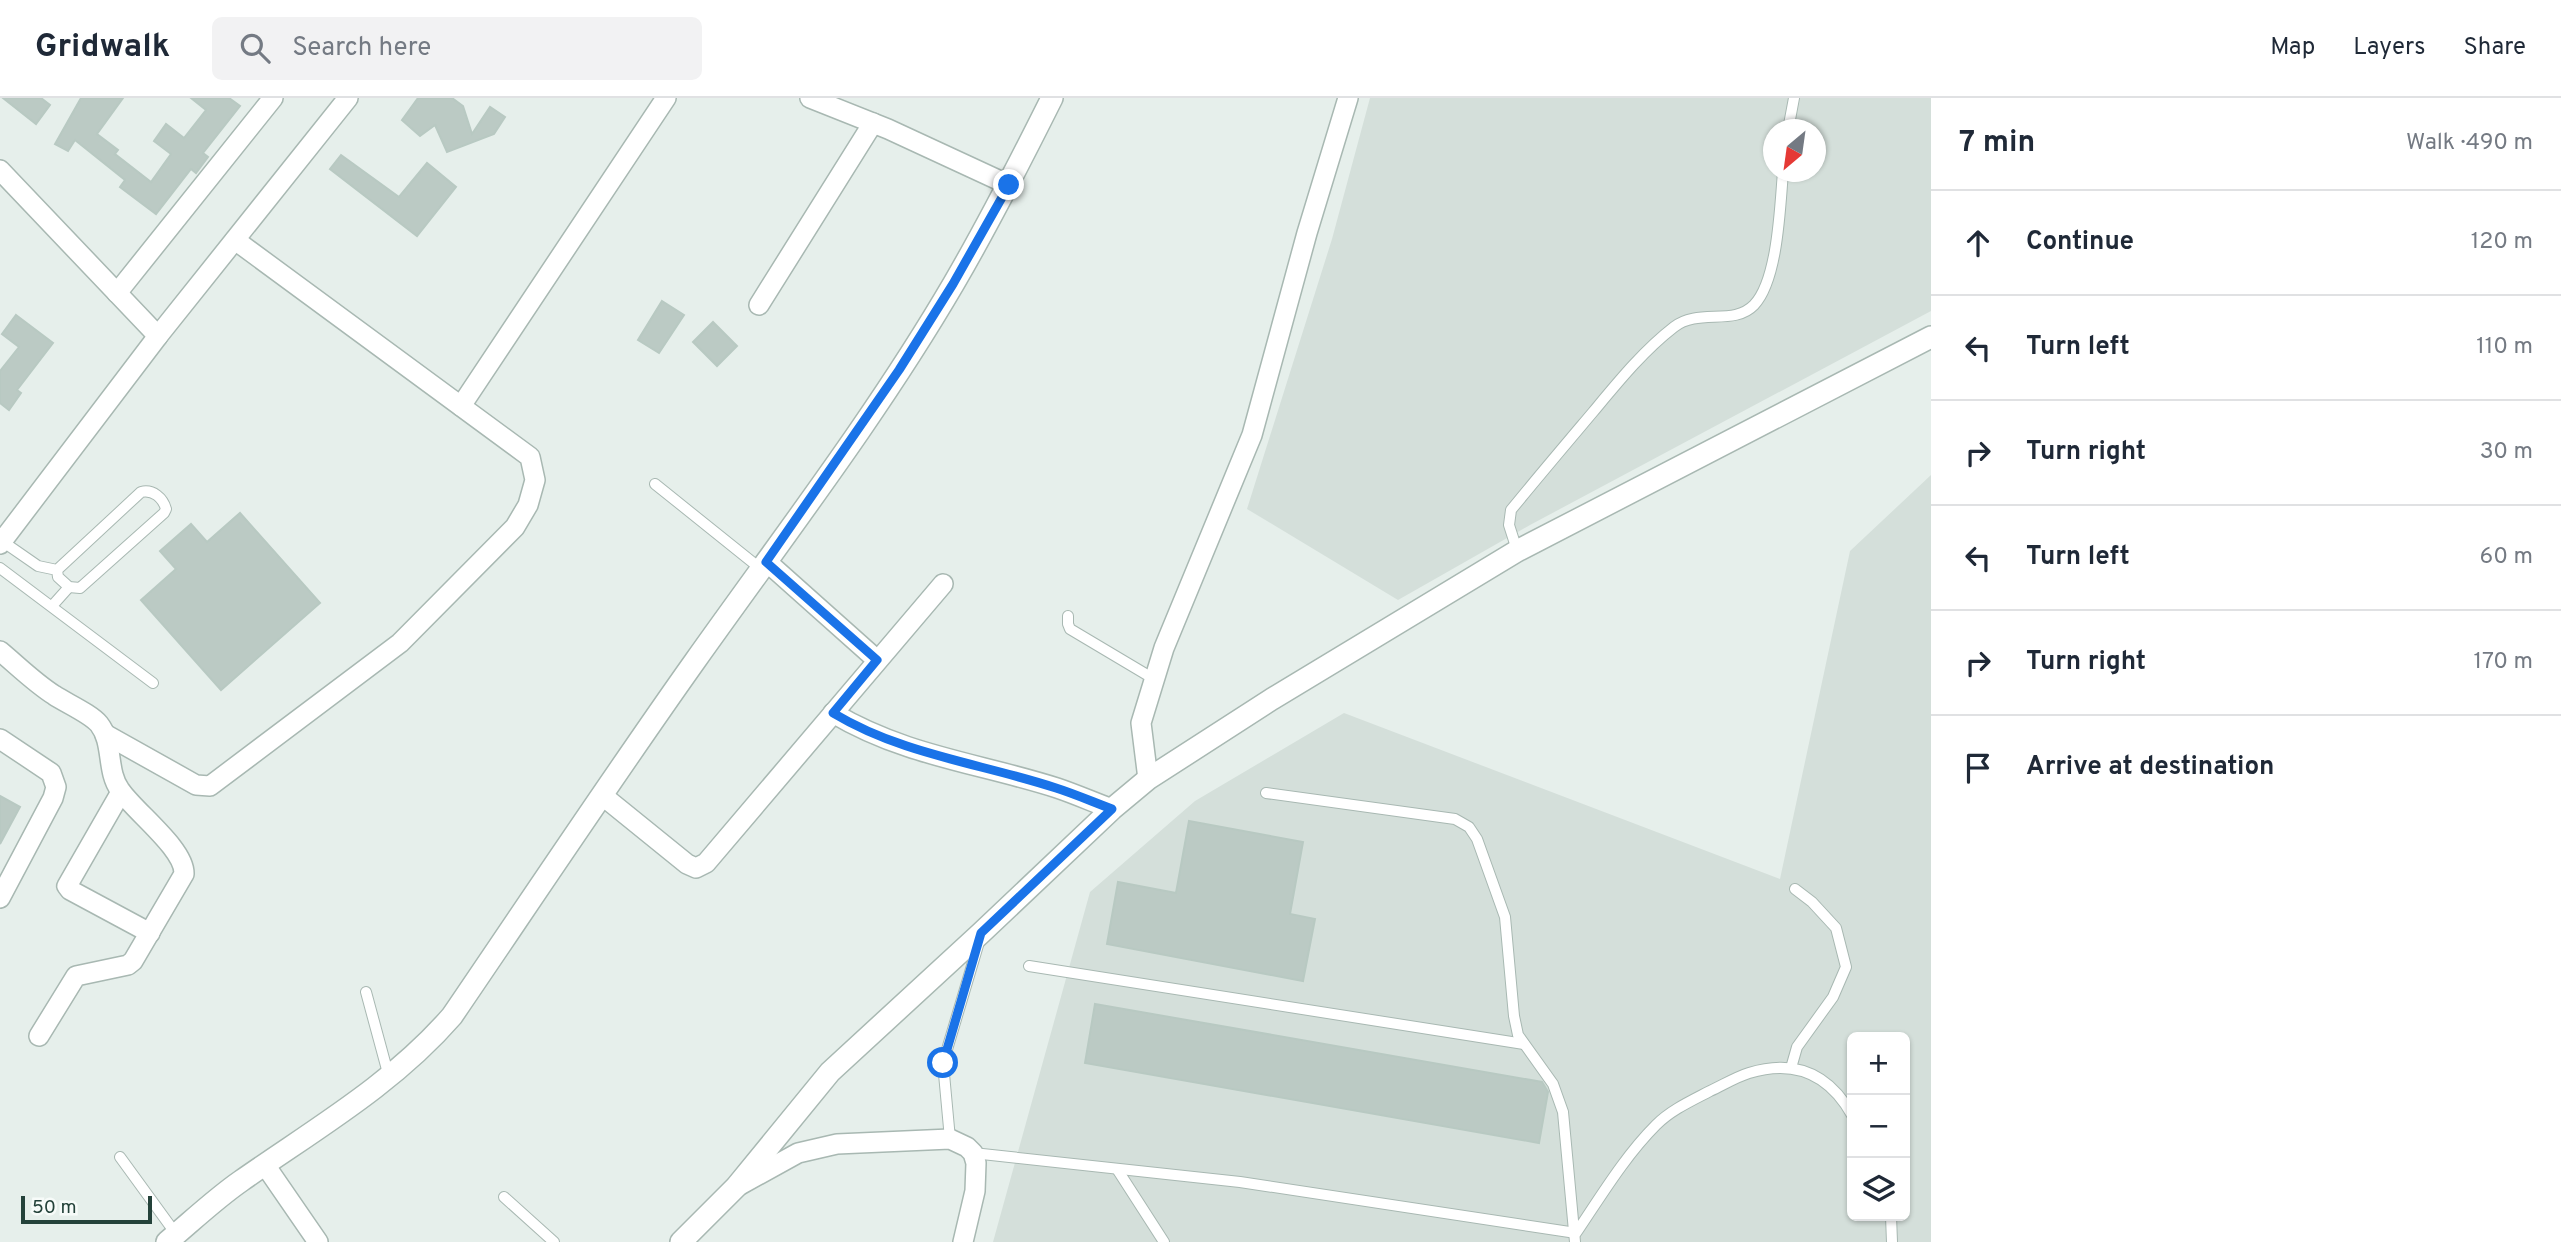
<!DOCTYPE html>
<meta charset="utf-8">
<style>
body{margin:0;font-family:Overpass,sans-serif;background:#f2f2f3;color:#1f2937}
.controls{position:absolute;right:21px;bottom:21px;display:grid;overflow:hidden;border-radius:10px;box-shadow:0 2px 5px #0004}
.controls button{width:63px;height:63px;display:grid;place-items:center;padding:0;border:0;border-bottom:2px solid #e0e1e3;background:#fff;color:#1f2937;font:35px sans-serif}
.compass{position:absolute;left:1763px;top:21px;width:63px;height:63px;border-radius:50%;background:#fff;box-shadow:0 2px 5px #0004;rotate:209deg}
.scale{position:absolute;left:21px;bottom:18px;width:131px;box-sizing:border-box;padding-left:7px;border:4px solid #24423a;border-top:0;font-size:19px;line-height:24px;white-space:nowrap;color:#24423a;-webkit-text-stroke:5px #f7fbf9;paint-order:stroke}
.stop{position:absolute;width:21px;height:21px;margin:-16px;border:5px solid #1a73e8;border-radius:50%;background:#fff}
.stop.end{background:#1a73e8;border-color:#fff;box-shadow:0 2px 7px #0008}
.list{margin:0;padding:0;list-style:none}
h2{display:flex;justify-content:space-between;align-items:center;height:91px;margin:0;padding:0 28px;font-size:30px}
h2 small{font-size:23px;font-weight:400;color:#747a83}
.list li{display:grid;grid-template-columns:46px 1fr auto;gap:21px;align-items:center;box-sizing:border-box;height:105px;padding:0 28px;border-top:2px solid #e0e1e3}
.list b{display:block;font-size:26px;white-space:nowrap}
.list em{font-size:23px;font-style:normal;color:#747a83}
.icon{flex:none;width:38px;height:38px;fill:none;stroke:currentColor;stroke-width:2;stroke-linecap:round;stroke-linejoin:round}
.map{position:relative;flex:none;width:1931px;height:1144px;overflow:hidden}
header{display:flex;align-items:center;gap:42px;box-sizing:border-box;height:98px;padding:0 35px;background:#fff;border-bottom:2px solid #e0e1e3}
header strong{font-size:33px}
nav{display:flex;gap:38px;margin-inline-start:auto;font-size:24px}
.search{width:490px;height:63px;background:#f2f2f3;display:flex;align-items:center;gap:18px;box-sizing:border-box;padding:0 24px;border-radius:10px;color:#747a83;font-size:26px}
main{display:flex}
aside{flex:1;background:#fff}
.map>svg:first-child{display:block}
</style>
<header>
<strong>Gridwalk</strong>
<div class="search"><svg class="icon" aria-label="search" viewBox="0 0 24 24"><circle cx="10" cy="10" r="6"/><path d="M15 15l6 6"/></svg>Search here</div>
<nav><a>Map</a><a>Layers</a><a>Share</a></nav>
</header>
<main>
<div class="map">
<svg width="1931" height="1144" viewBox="0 0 1931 1144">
<rect width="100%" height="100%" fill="#e6efeb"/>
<g fill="#d4dfda" fill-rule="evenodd">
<path d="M1370,0H1931V213L1530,427L1398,502L1247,411L1332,141ZM1773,32H1815V74H1773Z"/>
<path d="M1931,377V1144H993L1090,794L1195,703L1344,615L1780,781L1850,453ZM1852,939H1905V1118H1852Z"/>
</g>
<g fill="#bbcac4" stroke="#b8c9c2" stroke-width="2">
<path d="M3,0H41L50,7L36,26Z"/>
<path d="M81,0H123L97,36L118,52L115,56L151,84L171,56L154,43L166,26L184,40L206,12L191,0H229L240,8L203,55L208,59L196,75L191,71L156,116L120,89L125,82L75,42L68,53L55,46Z"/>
<path d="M418,0H452L463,8L472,36L490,9L505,19L494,36L447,54L435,27L420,38L402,22Z"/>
<path d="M341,57L399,99L427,65L456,89L417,138L330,71Z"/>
<path d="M662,203L684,217L659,255L638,242Z"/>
<path d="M16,217L53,245L17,292L21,295L9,312L0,305V273L19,249L2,236Z"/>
<path d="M713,224L737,248L717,268L693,244Z"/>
<path d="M240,415L320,505L221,592L141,502L176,471L160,453L191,426L207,444Z"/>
<path d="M0,698L20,709L0,746Z"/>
<path d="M1189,723L1303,744L1290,816L1315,821L1303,883L1107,846L1118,784L1176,795Z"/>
<path d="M1095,906L1542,984L1548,994L1539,1045L1085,965Z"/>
</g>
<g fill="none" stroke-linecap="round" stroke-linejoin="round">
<g stroke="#a8b8b2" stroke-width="12">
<g id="service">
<path d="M1788,32L1794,0"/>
<path d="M655,386L761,471"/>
<path d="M2,443L38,468L57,472L141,394C153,391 163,400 166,411L164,415L80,490L69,489L58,479L57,472"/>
<path d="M1517,452L1509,427L1511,412C1538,379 1566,346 1593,314C1618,284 1643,253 1674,229C1698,210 1734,228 1754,207C1778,182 1780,108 1783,74"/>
<path d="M0,470L153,585"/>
<path d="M52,508L69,489"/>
<path d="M1068,518V526L1070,531L1154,581"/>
<path d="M1266,695L1455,721L1469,729L1477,741L1505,819L1514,918L1518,937L1553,986L1563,1014L1575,1144"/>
<path d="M1029,868L1524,946"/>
<path d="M366,894L389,979"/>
<path d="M1791,970L1797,949L1833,899L1846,869L1836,830L1812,804L1795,791"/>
<path d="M950,1041L943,965L979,844"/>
<path d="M973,1055L1240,1084L1576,1135C1601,1098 1625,1058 1656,1027C1671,1012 1691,1003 1710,993C1723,987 1736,979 1749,975C1795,961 1829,976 1852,1017"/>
<path d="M120,1059L176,1136"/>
<path d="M1117,1071L1164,1144"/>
<path d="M504,1099L554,1144"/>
<path d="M1891,1118L1892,1144"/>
</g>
</g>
<g stroke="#a8b8b2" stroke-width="22">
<g id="minor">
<path d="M810,0L888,31L1009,87"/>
<path d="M0,72L158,238"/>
<path d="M117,195L273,0"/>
<path d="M759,207L873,25"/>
<path d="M461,308L666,0"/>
<path d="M0,446L158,238L348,0"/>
<path d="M766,463L877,562"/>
<path d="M0,553C18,568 35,585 54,597C66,605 91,616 99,626C114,645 106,673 120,692C135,714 185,751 184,776L133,863L128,867L76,878L39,938"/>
<path d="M833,615C905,658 979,665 1057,690C1075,696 1093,704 1112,711"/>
<path d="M105,636L196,687L210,688L400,545L515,429L528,407L535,382L530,359L235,142"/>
<path d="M0,641L51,675L56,689L53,700L0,800"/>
<path d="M1148,681L1141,625L1164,550L1252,337L1307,135L1348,0"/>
<path d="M121,694L67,788L70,792L150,835"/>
<path d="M603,698L687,766L696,770L706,765L943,486"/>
<path d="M265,1067L318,1144"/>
<path d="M740,1087L798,1055L837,1046L950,1041L967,1049L973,1055L976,1065L975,1093L963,1144"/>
</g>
</g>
<g stroke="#a8b8b2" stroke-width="24">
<g id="tertiary">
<path d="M167,1144C191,1124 215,1101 241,1083C315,1031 392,987 452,918C533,799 612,680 695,563C783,439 877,317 954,185C989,125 1021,62 1052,0"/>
<path d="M681,1144L736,1089L830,974L981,835L1112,711L1148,681L1272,601L1517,453L1931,239"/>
</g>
</g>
<use href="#service" stroke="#fff" stroke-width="10"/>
<use href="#minor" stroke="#fff" stroke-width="19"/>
<use href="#tertiary" stroke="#fff" stroke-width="21"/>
</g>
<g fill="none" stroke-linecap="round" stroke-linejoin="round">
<path stroke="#1a73e8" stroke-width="9" d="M943,965L981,835L1112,711C1093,704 1075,696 1056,690C980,665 903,657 833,615L877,562L766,464L899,272L953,186L1009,87"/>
</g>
</svg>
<div class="controls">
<button>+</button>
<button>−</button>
<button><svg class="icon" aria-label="layers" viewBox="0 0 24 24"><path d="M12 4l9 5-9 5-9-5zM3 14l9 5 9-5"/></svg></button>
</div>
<svg class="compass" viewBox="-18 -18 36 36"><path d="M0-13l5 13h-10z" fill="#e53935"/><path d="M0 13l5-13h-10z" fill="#747a83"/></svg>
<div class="scale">50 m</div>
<div class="stop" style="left:943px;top:965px"></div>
<div class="stop end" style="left:1009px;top:87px"></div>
</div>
<aside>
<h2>7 min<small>Walk · 490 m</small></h2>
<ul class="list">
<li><svg class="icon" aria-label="ahead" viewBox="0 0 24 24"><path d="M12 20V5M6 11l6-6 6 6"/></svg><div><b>Continue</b></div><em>120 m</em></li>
<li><svg class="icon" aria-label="left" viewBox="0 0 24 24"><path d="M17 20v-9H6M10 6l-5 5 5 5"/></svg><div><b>Turn left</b></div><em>110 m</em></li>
<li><svg class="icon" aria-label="right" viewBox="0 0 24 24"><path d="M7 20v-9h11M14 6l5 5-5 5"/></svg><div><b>Turn right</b></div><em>30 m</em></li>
<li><svg class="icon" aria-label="left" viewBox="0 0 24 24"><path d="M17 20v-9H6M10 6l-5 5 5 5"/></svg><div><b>Turn left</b></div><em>60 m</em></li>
<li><svg class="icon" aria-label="right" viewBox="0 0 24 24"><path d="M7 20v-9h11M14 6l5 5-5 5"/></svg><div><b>Turn right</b></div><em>170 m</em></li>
<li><svg class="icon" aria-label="arrive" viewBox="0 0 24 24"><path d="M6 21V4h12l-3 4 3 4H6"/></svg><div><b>Arrive at destination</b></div></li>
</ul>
</aside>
</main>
